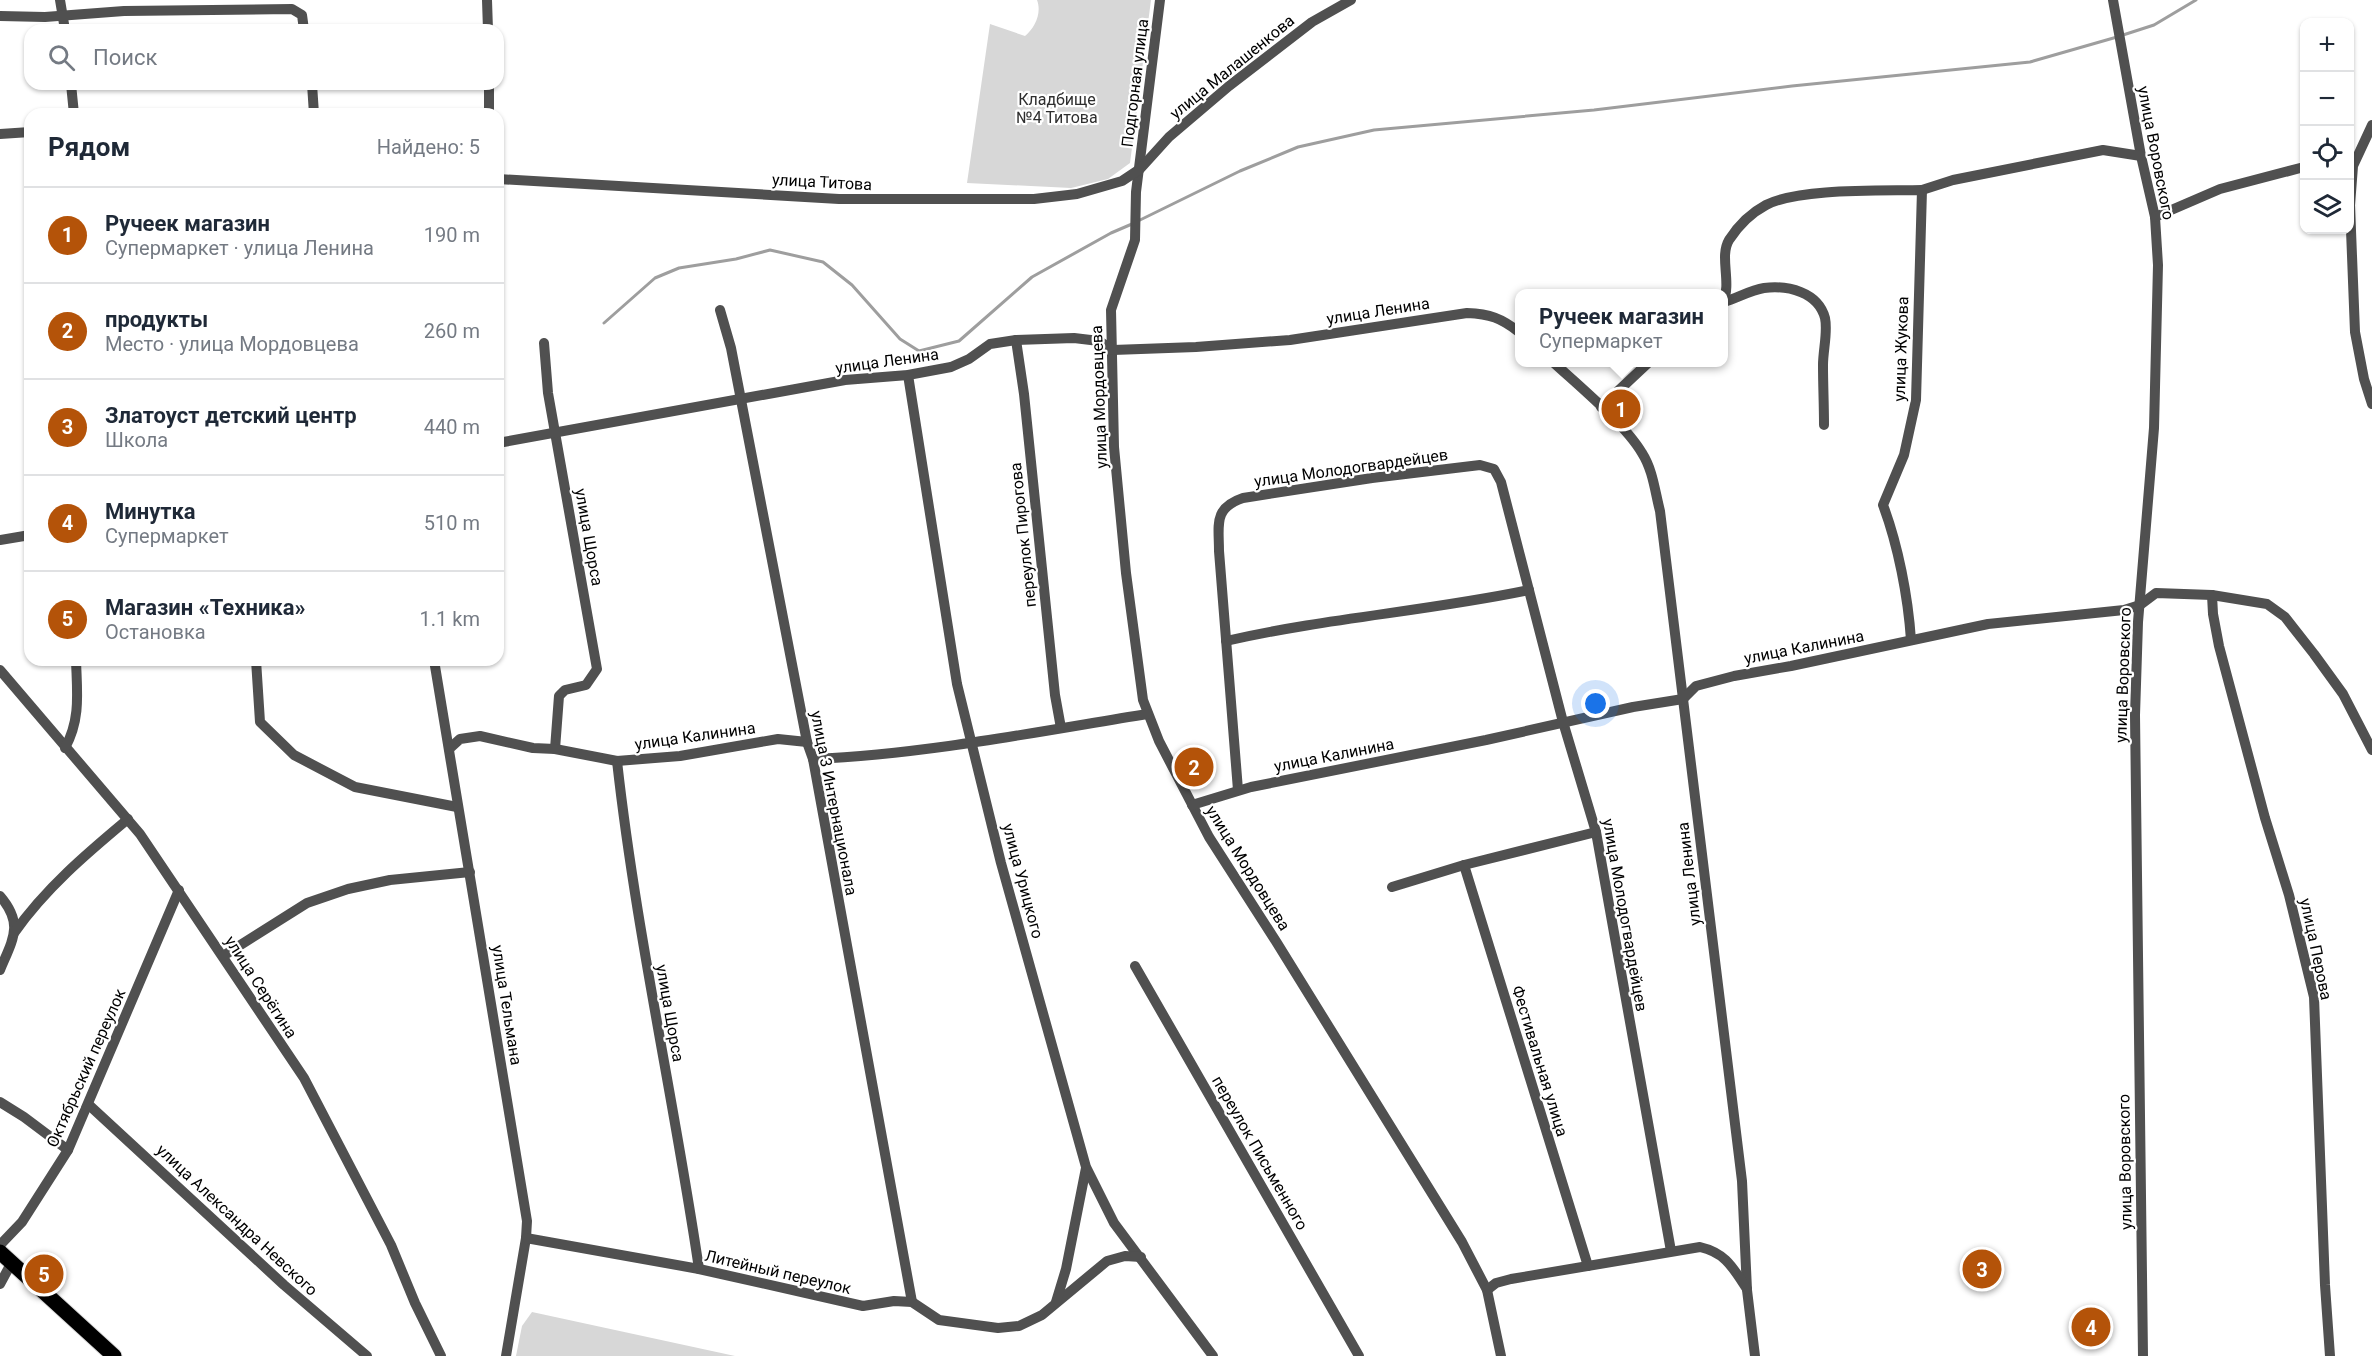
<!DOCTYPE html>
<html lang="ru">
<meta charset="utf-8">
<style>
body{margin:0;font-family:Roboto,sans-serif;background:#f6f6f7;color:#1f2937}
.controls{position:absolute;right:18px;top:18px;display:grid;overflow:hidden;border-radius:12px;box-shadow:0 2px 4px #0004}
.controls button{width:54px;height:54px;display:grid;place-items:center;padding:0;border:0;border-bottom:2px solid #e0e1e3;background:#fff;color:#1f2937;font:30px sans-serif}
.you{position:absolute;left:1596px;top:704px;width:21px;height:21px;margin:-15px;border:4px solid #fff;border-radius:50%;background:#1a73e8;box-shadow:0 0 0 9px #1a73e833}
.badge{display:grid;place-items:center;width:39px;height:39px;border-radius:50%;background:#b45309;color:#fff;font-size:20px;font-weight:700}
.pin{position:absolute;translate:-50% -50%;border:3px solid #fff;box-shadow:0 2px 6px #0006}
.popup{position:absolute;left:1515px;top:289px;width:213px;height:78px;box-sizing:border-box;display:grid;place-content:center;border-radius:12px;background:#fff;filter:drop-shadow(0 2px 4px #0005);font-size:20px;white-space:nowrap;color:#747a83}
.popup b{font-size:22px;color:#1f2937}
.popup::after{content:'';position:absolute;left:50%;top:100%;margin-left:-12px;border:12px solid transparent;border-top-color:#fff}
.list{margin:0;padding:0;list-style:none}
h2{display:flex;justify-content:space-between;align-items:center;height:78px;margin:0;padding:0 24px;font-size:26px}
h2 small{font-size:20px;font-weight:400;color:#747a83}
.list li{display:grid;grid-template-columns:39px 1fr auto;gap:18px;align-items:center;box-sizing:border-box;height:96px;padding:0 24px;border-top:2px solid #e0e1e3}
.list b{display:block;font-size:22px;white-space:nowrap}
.list p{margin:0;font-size:20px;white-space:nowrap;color:#747a83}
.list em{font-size:20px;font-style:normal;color:#747a83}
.icon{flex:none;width:33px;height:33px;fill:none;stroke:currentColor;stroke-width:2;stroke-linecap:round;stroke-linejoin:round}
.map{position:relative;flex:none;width:2372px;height:1356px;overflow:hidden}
.search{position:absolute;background:#fff;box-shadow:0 2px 4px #0004;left:24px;top:24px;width:480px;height:66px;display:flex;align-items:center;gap:15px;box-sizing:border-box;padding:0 21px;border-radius:18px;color:#747a83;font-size:22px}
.panel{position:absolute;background:#fff;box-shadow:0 2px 4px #0004;left:24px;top:108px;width:480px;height:558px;border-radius:18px}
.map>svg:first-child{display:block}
</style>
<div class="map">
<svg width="2372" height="1356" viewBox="0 0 2372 1356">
<rect width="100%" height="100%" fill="#fff"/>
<g fill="#d7d7d7">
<path d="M1037,0H1151L1130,163L1108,179L1071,188L967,183L990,24L1025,36C1035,28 1042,13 1037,0Z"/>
<path d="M532,1312L735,1356H516L522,1326Z"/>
</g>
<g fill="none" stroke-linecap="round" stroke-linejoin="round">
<g stroke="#9e9e9e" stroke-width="3">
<path d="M2123,35L2154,25L2196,0"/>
<path d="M1138,221L1240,171L1298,147L1374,130L1594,110L1792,86L2030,62L2117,37"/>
<path d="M604,323L655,278L679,268L736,259L770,250L823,262L852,285L900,339L919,351L959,341L1032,277L1111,233L1132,224"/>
</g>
<g stroke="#dbdbdb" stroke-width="17">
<path id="primary" d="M0,1252L114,1356"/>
</g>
<g stroke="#505050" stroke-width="10">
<path d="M60,0L65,30"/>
<path d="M487,0L488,30"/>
<path d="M1160,0L1136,192L1135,240L1111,310L1114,447L1126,573L1143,700L1159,741L1209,837L1277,943L1462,1242L1487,1290L1501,1356"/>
<path d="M2113,0L2141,156L2155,217L2158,265L2154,428L2138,622L2135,715L2143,1356"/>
<path d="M0,16L45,17L124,11L292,9L302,15L304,30"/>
<path d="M71,84L74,114"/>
<path d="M312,84L314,114"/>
<path d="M489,114V84"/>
<path d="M2372,125L2353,166L2350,205L2355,332L2364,379L2372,404"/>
<path d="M0,134L30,132"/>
<path d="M498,179L839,199H1034L1077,194L1122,181L1140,169L1169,137L1229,86L1312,22L1351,0"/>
<path d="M1922,190L1953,180L2103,150L2141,156"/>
<path d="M2155,217L2220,189L2304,167"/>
<path d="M1724,302C1737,298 1751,290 1764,288C1788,285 1818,292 1825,318C1828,332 1823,350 1823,365C1823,385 1824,405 1824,425"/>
<path d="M1723,303C1732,282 1719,257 1729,240C1738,226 1751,213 1766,205C1799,188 1881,191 1922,190L1916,400L1904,455L1883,505C1898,545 1908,596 1911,640"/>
<path d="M720,310L731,348L807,742L813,759L912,1302"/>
<path d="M1016,340L1024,394L1055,695L1061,728"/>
<path d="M544,343L548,393L597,669L586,685L565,690L559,696L555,749"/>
<path d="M1553,362C1579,386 1625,424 1642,453C1653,470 1655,492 1660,511L1742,1181L1747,1290L1755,1356"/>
<path d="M908,375L957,684L1001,863L1086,1167L1114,1223L1213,1356"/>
<path d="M1601,407L1649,362"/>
<path d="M498,443L845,380L908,375L951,367L969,359L990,344L1016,340L1074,338L1099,341L1113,350L1196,347L1290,340L1467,313C1490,314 1501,318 1519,332"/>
<path d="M0,540L30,535"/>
<path d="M2212,595L2213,614L2219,646L2265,818L2289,895L2314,997L2325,1285L2330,1356"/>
<path d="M1226,641C1326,618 1429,611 1529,590"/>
<path d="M256,660L260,722L294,755L355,787L457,807"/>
<path d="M434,660L527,1221L526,1238L506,1356"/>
<path d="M0,670L140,834L304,1078L391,1245L415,1303L441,1356"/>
<path d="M65,748C81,719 77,692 76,660"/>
<path d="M449,749L460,739L480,736L533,748L555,749L617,761L680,756L778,739L807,742"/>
<path d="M813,759C925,754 1036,732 1147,714"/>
<path d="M617,761C636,932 674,1099 699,1269"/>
<path d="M1238,790L1219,551C1219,525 1213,508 1243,498L1372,478L1480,465L1494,469L1501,482L1563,722L1596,832L1671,1251"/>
<path d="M1192,805L1251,787L1486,740L1633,707L1683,699L1696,686L1734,676L1791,666L1988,624L2124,610L2140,605L2156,593L2212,595L2267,604L2285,617L2314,654L2343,694L2372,750"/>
<path d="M1464,865L1588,1266"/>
<path d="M1392,887L1464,865L1596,832"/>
<path d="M0,896C24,924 13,939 0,970"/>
<path d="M14,933C46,888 86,854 128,819"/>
<path d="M223,956L307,903L348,889L390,880L470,872"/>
<path d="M1135,966L1359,1356"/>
<path d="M0,1102L24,1117L68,1150"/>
<path d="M89,1105L284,1285L367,1356"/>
<path d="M526,1238L699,1269L863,1306L894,1301L912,1302L939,1320L998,1328L1019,1326L1042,1315L1107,1261L1125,1256L1141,1257"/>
<path d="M0,1245L22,1222L68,1150L179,890"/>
<path d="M0,1284L12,1262"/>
<path d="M1487,1290L1496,1283L1511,1279L1700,1247C1726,1253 1733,1268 1747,1289"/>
<path d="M1056,1302L1066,1269L1086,1168"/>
</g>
<use href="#primary" stroke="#000" stroke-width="15"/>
</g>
<g text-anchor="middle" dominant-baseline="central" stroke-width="4.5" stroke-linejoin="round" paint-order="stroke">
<g font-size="16" fill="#000" stroke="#fff">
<text transform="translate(1232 67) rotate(-39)">улица Малашенкова</text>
<text transform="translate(1135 83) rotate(-83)">Подгорная улица</text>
<text transform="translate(2156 153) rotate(79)">улица Воровского</text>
<text transform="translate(822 182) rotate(3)">улица Титова</text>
<text transform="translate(1378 311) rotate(-9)">улица Ленина</text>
<text transform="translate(1901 349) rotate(-88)">улица Жукова</text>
<text transform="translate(887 361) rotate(-8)">улица Ленина</text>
<text transform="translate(1099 397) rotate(-92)">улица Мордовцева</text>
<text transform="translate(1351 468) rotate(-8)">улица Молодогвардейцев</text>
<text transform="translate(1023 535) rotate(-96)">переулок Пирогова</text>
<text transform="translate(589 537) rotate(80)">улица Щорса</text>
<text transform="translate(1804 647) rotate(-11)">улица Калинина</text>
<text transform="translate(2123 675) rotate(-88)">улица Воровского</text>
<text transform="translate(695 736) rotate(-8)">улица Калинина</text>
<text transform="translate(1334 755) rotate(-11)">улица Калинина</text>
<text transform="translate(834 803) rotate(79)">улица 3 Интернационала</text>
<text transform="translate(1248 868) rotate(58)">улица Мордовцева</text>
<text transform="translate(1689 874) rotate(-97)">улица Ленина</text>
<text transform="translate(1023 881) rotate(75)">улица Урицкого</text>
<text transform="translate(1625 915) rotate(80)">улица Молодогвардейцев</text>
<text transform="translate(2316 949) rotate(78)">улица Перова</text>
<text transform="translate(261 987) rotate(57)">улица Серёгина</text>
<text transform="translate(507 1005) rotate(81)">улица Тельмана</text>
<text transform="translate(670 1013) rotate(80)">улица Щорса</text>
<text transform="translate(1540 1061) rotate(73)">Фестивальная улица</text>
<text transform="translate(86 1068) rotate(-66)">Октябрьский переулок</text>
<text transform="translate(1260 1153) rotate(60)">переулок Письменного</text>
<text transform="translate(2125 1162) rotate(-91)">улица Воровского</text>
<text transform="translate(237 1220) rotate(43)">улица Александра Невского</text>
<text transform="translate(778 1272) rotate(13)">Литейный переулок</text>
</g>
<g font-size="16" fill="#2e2e2e" stroke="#fff">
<text x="1057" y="99">Кладбище<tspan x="1057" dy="18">№4 Титова</tspan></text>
</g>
</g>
</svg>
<div class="controls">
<button>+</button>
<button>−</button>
<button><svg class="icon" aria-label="locate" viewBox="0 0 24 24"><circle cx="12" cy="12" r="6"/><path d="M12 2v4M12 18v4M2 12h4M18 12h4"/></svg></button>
<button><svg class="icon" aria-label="layers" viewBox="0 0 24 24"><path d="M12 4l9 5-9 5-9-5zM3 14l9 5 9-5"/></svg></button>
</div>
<div class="you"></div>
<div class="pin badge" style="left:1621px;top:409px">1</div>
<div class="popup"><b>Ручеек магазин</b>Супермаркет</div>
<div class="pin badge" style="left:1194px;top:767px">2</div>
<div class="pin badge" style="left:1982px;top:1269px">3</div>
<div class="pin badge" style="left:2091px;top:1327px">4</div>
<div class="pin badge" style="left:44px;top:1274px">5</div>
<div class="search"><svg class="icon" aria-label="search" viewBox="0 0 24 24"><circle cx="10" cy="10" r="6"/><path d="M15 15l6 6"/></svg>Поиск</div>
<section class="panel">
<h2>Рядом<small>Найдено: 5</small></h2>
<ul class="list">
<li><span class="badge">1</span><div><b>Ручеек магазин</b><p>Супермаркет · улица Ленина</p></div><em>190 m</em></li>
<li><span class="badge">2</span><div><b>продукты</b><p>Место · улица Мордовцева</p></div><em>260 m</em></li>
<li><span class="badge">3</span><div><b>Златоуст детский центр</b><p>Школа</p></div><em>440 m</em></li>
<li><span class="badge">4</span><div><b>Минутка</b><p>Супермаркет</p></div><em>510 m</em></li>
<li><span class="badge">5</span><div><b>Магазин «Техника»</b><p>Остановка</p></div><em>1.1 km</em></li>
</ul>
</section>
</div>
